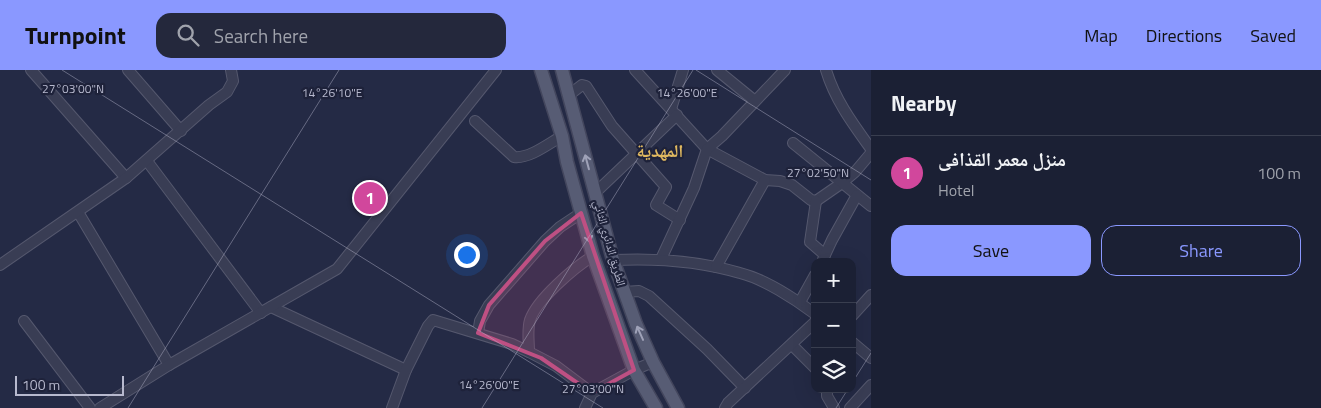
<!DOCTYPE html>
<meta charset="utf-8">
<style>
body{margin:0;font-family:"Titillium Web","Noto Naskh Arabic",sans-serif;background:#24283c;color:#f1f3f6}
.controls{position:absolute;right:15px;bottom:15px;display:grid;overflow:hidden;border-radius:10px;box-shadow:0 5px 20px #0002}
.controls button{width:45px;height:45px;display:grid;place-items:center;padding:0;border:0;border-bottom:1px solid #393e4f;background:#1b2034;color:#f1f3f6;font:25px sans-serif}
.scale{position:absolute;left:15px;bottom:12px;width:109px;box-sizing:border-box;padding-left:5px;border:2px solid #b7b9ce;border-top:0;font-size:14px;line-height:18px;white-space:nowrap;color:#b7b9ce;-webkit-text-stroke:4px #1e223a;paint-order:stroke}
.you{position:absolute;left:466px;top:184px;width:18px;height:18px;margin:-12px;border:4px solid #fff;border-radius:50%;background:#1a73e8;box-shadow:0 0 0 8px #1a73e833}
.badge{display:grid;place-items:center;width:32px;height:32px;border-radius:50%;background:#8a98ff;color:#fff;font-size:16px;font-weight:700}
.pin{position:absolute;translate:-50% -50%;border:2px solid #fff;box-shadow:0 1px 5px #0006}
.list{margin:0;padding:0;list-style:none}
h2{display:flex;justify-content:space-between;align-items:center;height:65px;margin:0;padding:0 20px;font-size:21px}
h2 small{font-size:16px;font-weight:400;color:#a0a3ac}
.list li{display:grid;grid-template-columns:32px 1fr auto;gap:15px;align-items:center;box-sizing:border-box;height:75px;padding:0 20px;border-top:1px solid #393e4f}
.list b{display:block;font-size:19px;white-space:nowrap}
.list p{margin:0;font-size:16px;white-space:nowrap;color:#a0a3ac}
.list em{font-size:16px;font-style:normal;color:#a0a3ac}
.actions{display:flex;gap:10px;padding:15px 20px}
.actions a{flex:1;padding:11px 0;border:1px solid #8a98ff;border-radius:15px;text-align:center;font-size:18px;color:#8a98ff}
.actions .main{background:#8a98ff;color:#111}
.icon{flex:none;width:28px;height:28px;fill:none;stroke:currentColor;stroke-width:2;stroke-linecap:round;stroke-linejoin:round}
.map{position:relative;flex:none;width:871px;height:338px;overflow:hidden}
header{display:flex;align-items:center;gap:30px;box-sizing:border-box;height:70px;padding:0 25px;background:#8a98ff;color:#111}
header strong{font-size:24px}
nav{display:flex;gap:28px;margin-inline-start:auto;font-size:18px}
.search{width:350px;height:45px;background:#24283c;display:flex;align-items:center;gap:12px;box-sizing:border-box;padding:0 18px;border-radius:15px;color:#a0a3ac;font-size:19px}
main{display:flex}
aside{flex:1;background:#1b2034}
.map>svg:first-child{display:block}
</style>
<header>
<strong>Turnpoint</strong>
<div class="search"><svg class="icon" aria-label="search" viewBox="0 0 24 24"><circle cx="10" cy="10" r="6"/><path d="M15 15l6 6"/></svg>Search here</div>
<nav><a>Map</a><a>Directions</a><a>Saved</a></nav>
</header>
<main>
<div class="map">
<svg width="871" height="338" viewBox="0 0 871 338">
<rect width="100%" height="100%" fill="#242a45"/>
<g fill="none" stroke-linecap="round" stroke-linejoin="round">
<g stroke="#55586e" stroke-width="12">
<g id="minor">
<path d="M31,0L126,108"/>
<path d="M128,0L181,61"/>
<path d="M635,0L707,79L765,110L780,111L792,115L811,130L816,131L842,113L855,102L871,83"/>
<path d="M717,0L755,31"/>
<path d="M826,0C835,30 853,54 871,79"/>
<path d="M569,25L582,15L586,16L612,56L666,117L656,135L680,150"/>
<path d="M671,39L683,0"/>
<path d="M475,51L514,87C529,89 548,74 562,66"/>
<path d="M793,73L871,136"/>
<path d="M147,91L261,243"/>
<path d="M596,122L677,45"/>
<path d="M816,131L810,172L825,185L822,192"/>
<path d="M78,142L169,295"/>
<path d="M825,185L832,170L857,125"/>
<path d="M661,189L694,118L707,79L722,66L785,0"/>
<path d="M613,190C655,188 700,191 740,203C764,209 795,229 815,244"/>
<path d="M0,195L126,108L209,35L227,22L233,11L231,0"/>
<path d="M716,197L765,110"/>
<path d="M624,222L639,221L649,226L707,279L745,318"/>
<path d="M800,232L815,205"/>
<path d="M271,237L406,300"/>
<path d="M852,246L871,225"/>
<path d="M24,251L90,338"/>
<path d="M478,263L480,251L489,235L545,171L560,157L581,143"/>
<path d="M852,272L871,288"/>
<path d="M792,275L815,298"/>
<path d="M529,282C529,271 527,260 530,250C537,229 575,197 593,186"/>
<path d="M827,319V326L834,338"/>
<path d="M100,338L169,295L337,199L496,0"/>
<path d="M392,338L406,300L428,256L433,250L512,274L529,282L556,296L592,323"/>
<path d="M585,338L592,323L634,300L653,292"/>
<path d="M725,338L728,333L815,252"/>
<path d="M850,338L871,315"/>
</g>
</g>
<g stroke="#43465d" stroke-width="15">
<g id="major">
<path d="M541,0L562,66L567,92L593,186L634,300L656,338"/>
<path d="M562,0L613,190L636,254L653,292L678,338"/>
</g>
</g>
<use href="#minor" stroke="#393d54" stroke-width="10"/>
<use href="#major" stroke="#575c74" stroke-width="12"/>
</g>
<defs><path id="oneway-shaft" d="M-6 0H5M1.5-3L5.5 0L1.5 3" fill="none" stroke-width="1.6" stroke-linecap="round" stroke-linejoin="round" transform="scale(1.25)"/></defs>
<g stroke="#9fa2b8">
<use href="#oneway-shaft" transform="translate(587 92) rotate(-105)"/>
<use href="#oneway-shaft" transform="translate(588 165) rotate(75)"/>
<use href="#oneway-shaft" transform="translate(640 263) rotate(-114)"/>
</g>
<path fill="#be5083" fill-opacity="0.2" stroke="#be5083" stroke-width="4" stroke-linejoin="round" d="M581,143L634,300L592,323L541,288L478,263L489,235L545,171Z"/>
<path fill="none" stroke="#b7b9ce" stroke-width="1" stroke-opacity="0.45" d="M62,0L603,338M696,0L871,110M852,313L871,283M128,338L339,0M482,338L693,0M836,338L848,319"/>
<g text-anchor="middle" dominant-baseline="central" stroke-width="4.5" stroke-linejoin="round" paint-order="stroke">
<g font-size="12" fill="#b7b9ce" stroke="#1e223a">
<text transform="translate(610 173) rotate(74)">الطريق الدائري الثاني</text>
</g>
<g font-size="18" font-weight="bold" fill="#e0b960" stroke="#1e223a">
<text x="660" y="80">المهدية</text>
</g>
</g>
<g font-size="12" text-anchor="middle" fill="#b7b9ce" stroke="#1e223a" stroke-width="4.5" stroke-linejoin="round" paint-order="stroke">
<text x="73" y="23">27°03'00"N</text>
<text x="332" y="27">14°26'10"E</text>
<text x="687" y="27">14°26'00"E</text>
<text x="818" y="107">27°02'50"N</text>
<text x="489" y="319">14°26'00"E</text>
<text x="593" y="323">27°03'00"N</text>
</g>
</svg>
<div class="controls">
<button>+</button>
<button>−</button>
<button><svg class="icon" aria-label="layers" viewBox="0 0 24 24"><path d="M12 4l9 5-9 5-9-5zM3 14l9 5 9-5"/></svg></button>
</div>
<div class="scale">100 m</div>
<div class="you"></div>
<div class="pin badge" style="left:370px;top:128px;background:#d1479c">1</div>
</div>
<aside>
<h2>Nearby<small></small></h2>
<ul class="list">
<li><span class="badge" style="background:#d1479c">1</span><div><b>منزل معمر القذافى</b><p>Hotel</p></div><em>100 m</em></li>
</ul>
<div class="actions"><a class="main">Save</a><a>Share</a></div>
</aside>
</main>
